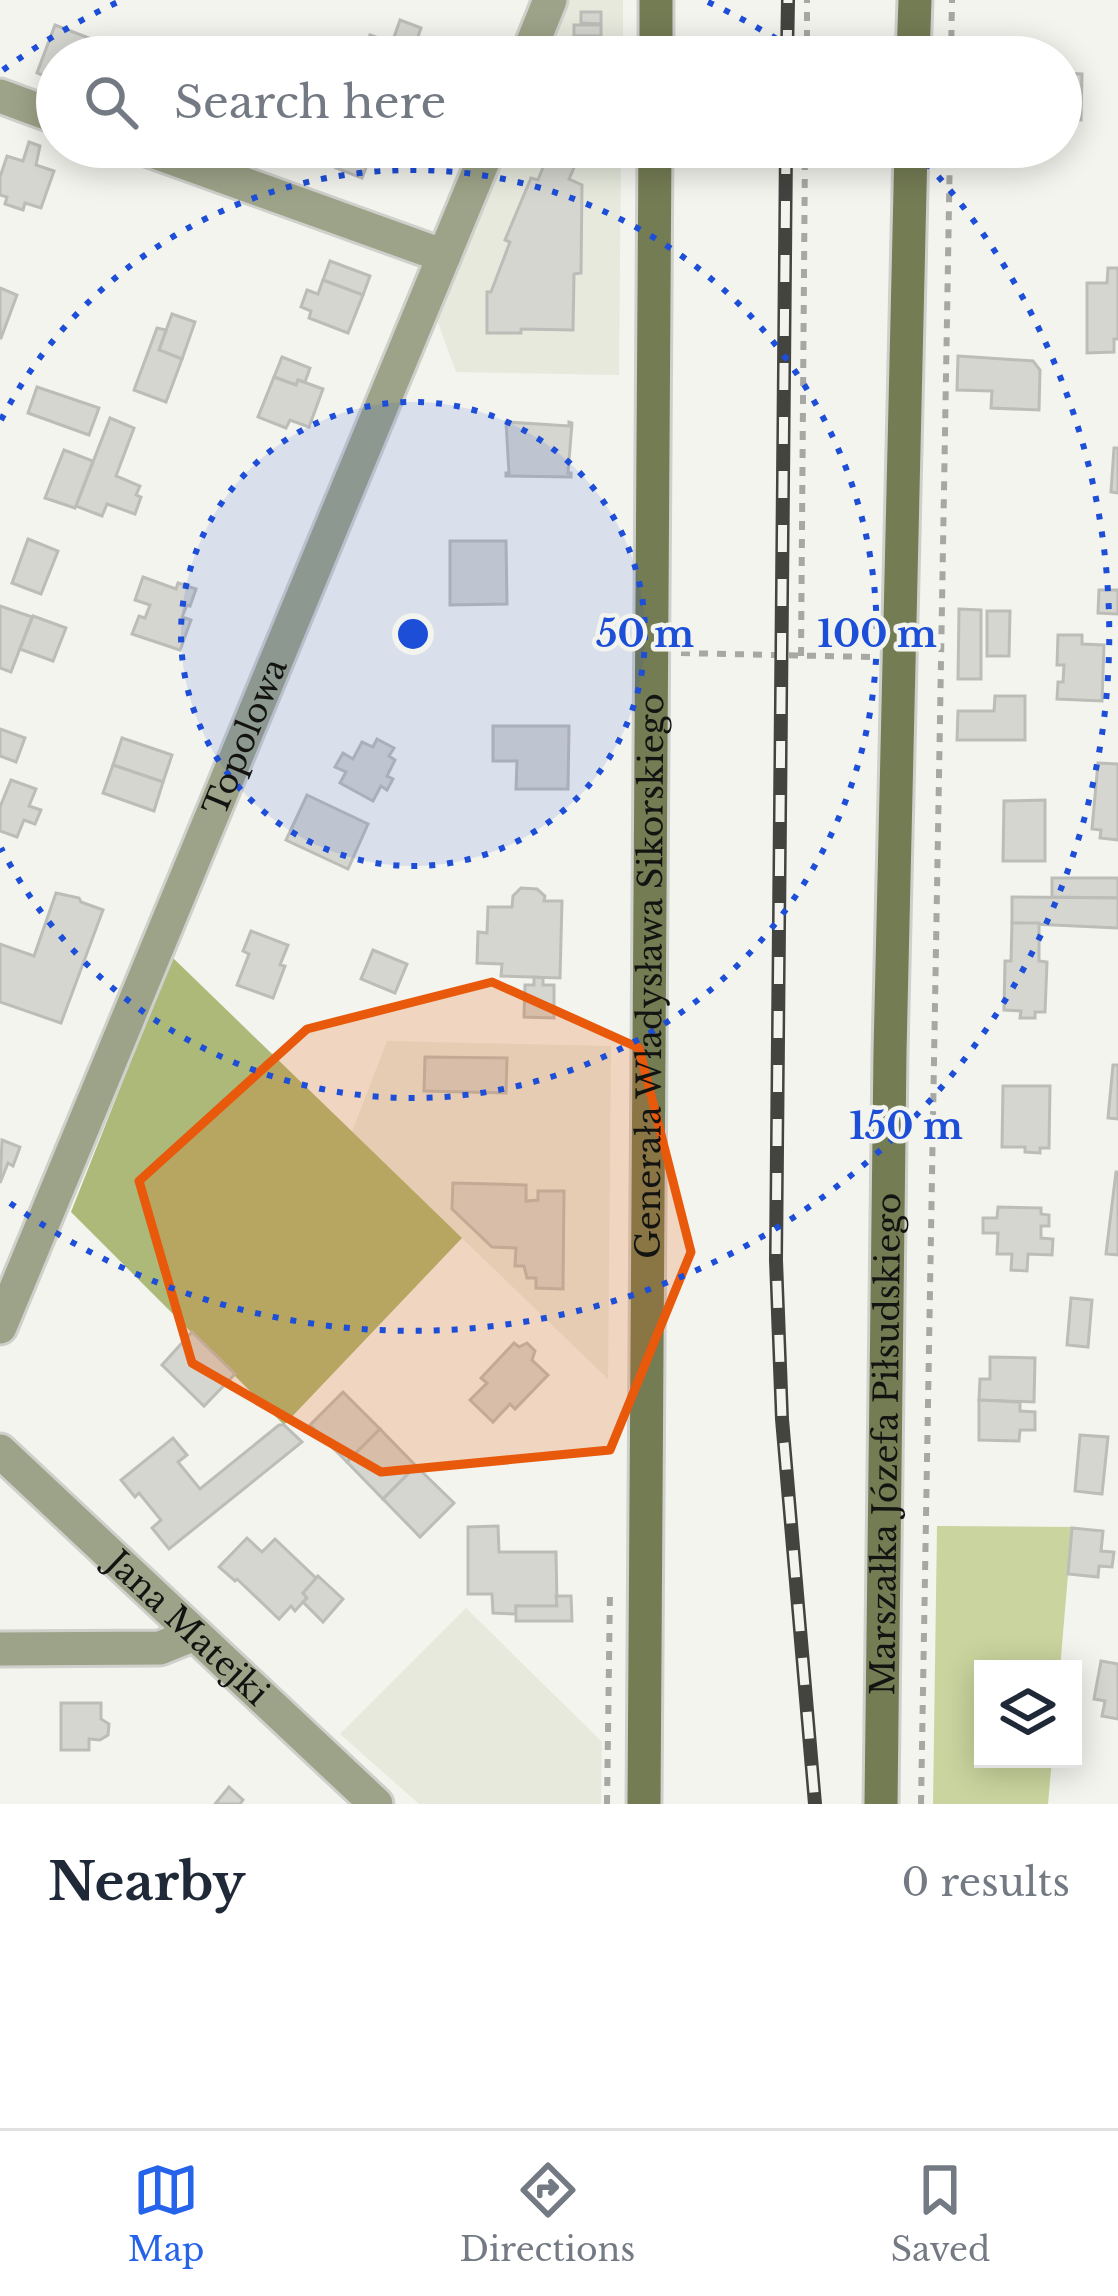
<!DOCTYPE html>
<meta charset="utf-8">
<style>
body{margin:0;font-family:"Libre Baskerville",serif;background:#f2f2f3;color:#1f2937}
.controls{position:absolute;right:36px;bottom:36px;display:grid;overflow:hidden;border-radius:0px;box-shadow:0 6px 30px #0003}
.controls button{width:108px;height:108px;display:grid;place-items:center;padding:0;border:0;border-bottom:3px solid #e0e1e3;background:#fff;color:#1f2937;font:60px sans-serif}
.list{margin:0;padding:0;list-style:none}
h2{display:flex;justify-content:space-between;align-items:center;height:156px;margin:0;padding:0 48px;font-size:51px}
h2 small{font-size:39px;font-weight:400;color:#747a83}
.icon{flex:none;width:66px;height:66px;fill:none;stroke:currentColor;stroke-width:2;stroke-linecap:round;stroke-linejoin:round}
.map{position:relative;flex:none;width:1118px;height:1804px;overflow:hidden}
.search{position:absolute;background:#fff;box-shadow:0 6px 30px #0003;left:36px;right:36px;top:36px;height:132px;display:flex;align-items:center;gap:30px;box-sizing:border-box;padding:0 42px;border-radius:66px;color:#747a83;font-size:45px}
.sheet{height:324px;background:#fff}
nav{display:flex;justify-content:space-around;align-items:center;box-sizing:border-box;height:168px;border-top:3px solid #e0e1e3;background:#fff;font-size:33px;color:#747a83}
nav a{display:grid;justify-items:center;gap:6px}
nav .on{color:#2563eb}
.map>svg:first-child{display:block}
</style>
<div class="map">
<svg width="1118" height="1804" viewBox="0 0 1118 1804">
<rect width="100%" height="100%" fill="#f3f4ee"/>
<g fill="#e6e9dc">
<path d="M563,0H623V57H540Z"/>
<path d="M502,147H621L619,375L456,372L434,312Z"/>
<path d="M387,1041L611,1046L608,1379L352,1132Z"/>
<path d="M466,1608L602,1742L601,1804H419L340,1734Z"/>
</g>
<path fill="#c9d49e" d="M937,1526L1072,1527L1060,1669H983V1759H1052L1048,1804H933Z"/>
<path fill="#acb979" d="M172,957L462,1238L284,1425L71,1212Z"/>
<g fill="#d5d6d0" stroke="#bcbdb8" stroke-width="3">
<path d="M581,12H601V24L581,23Z"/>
<path d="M400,20L421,28L411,57H362L370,35L392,43Z"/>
<path d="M55,25L110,46L106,57H57V81L37,73Z"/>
<rect x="574" y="25" width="27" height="11"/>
<path d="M574,36H601L600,57H573Z"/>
<path d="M1061,60V73L1082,74L1081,120L1061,119Z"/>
<path d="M29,142L40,146L36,165L54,171L41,208L25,203L23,210L5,204L7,197L0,195V177L7,156L23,161Z"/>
<path d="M242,147H287L284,155L265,149L263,154Z"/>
<path d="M325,147H374L362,178L336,168L339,162L322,156Z"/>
<path d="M549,152L576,163L569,179L582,185L581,273L574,274L573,330L521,329V333H487V292H491L510,242L505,240L531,178L538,180Z"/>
<path d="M330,261L370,276L363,295L323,280Z"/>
<path d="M1108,268H1118V339H1114V352L1087,353V283H1107Z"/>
<path d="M323,280L363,295L348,333L309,318L311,311L301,307L307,290L318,294Z"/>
<path d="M0,288L17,295L1,338H0Z"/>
<path d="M172,314L195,322L182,359L159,350Z"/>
<path d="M157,328L166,330L159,350L182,359L166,402L134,390Z"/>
<path d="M958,356L1033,361L1040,370L1039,410L991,408L992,391L957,390Z"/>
<path d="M282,357L310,368L305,382L298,380L296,385L274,377Z"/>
<path d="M274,377L296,385L298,380L323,389L309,427L290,420L286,428L258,417Z"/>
<path d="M37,387L99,408L89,435L28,413Z"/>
<path d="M110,418L134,428L116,476L140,486L136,495L141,497L135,514L107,504L102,516L76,506Z"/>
<path d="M506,422L569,426V422L572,423L568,473H571V477L506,476V473H509Z"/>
<path d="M1114,448H1118V493L1111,492Z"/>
<path d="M64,450L93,461L75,508L45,498Z"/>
<path d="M28,539L58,551L41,594L12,583Z"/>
<path d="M450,541H506L507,604L450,605Z"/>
<path d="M143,577L176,589L178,583L196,589L190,606L187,605L182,617L191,620L180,650L132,634L139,616L145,618L150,605L135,600Z"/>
<path d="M1099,590H1118V614L1098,613Z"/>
<path d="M0,606L32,617L11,672L0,668Z"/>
<path d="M959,609L981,610V679H958Z"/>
<path d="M987,611H1010L1009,656H987Z"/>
<path d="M33,616L66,628L53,661L20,649Z"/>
<path d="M1058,635H1082V644L1104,645L1102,701L1057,699L1058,682H1063L1064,665H1057Z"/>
<path d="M995,696H1025V740H957L958,711H994Z"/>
<path d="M493,726H569L568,789H516L517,761H493Z"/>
<path d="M0,729L25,738L16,762L0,756Z"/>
<path d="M122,738L172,755L163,782L113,765Z"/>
<path d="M377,739L394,748L389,756L395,760L387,776L393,779L387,790L381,786L373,801L340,783L346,772L335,767L343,753L353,759L362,742L373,747Z"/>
<path d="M1098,763L1118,764V840L1100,838L1101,830L1092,829Z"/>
<path d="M113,765L163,782L154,811L103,793Z"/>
<path d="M11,780L36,789L29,806L41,810L35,824L24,820L17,837L0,831V807Z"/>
<path d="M307,795L368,824L348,869L286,840Z"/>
<path d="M1045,800V861H1003L1004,801Z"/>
<path d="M1052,878H1118V898L1052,897Z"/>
<path d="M521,888L537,889L545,896L544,901H562L560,978L501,976L502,964L477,963L478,932L487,933L488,907H512L513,896Z"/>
<path d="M56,893L79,898L81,902L103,910L61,1023L0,1002V944L34,956Z"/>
<path d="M1012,897L1118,898V928L1012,923Z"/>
<path d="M1012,923H1039V961L1047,962L1045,1012H1035V1018H1020L1021,1011L1004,1010L1005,961H1011Z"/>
<path d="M251,931L288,945L280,965L285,966L273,998L237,985L249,954L243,951Z"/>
<path d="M373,950L407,964L395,993L361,979Z"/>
<path d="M534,977L543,978V985H554V1018L524,1017L525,985H534Z"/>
<path d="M425,1057L507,1058L506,1093L424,1091Z"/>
<path d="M1113,1065H1118V1119L1108,1118Z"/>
<path d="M1003,1086H1050L1049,1148H1040V1153L1025,1152V1147H1002Z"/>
<path d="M2,1140L20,1147L13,1166L8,1163L0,1183Z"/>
<path d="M1116,1172H1118V1255L1106,1254Z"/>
<path d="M453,1183L526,1185V1201L538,1200V1191H564L563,1289L536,1288V1278H527L524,1266H515L516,1248L492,1247L452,1209Z"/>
<path d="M998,1207L1041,1208V1214L1049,1215V1226H1041V1238L1053,1239L1052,1255L1028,1254L1027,1271L1011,1270L1012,1254H997L998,1233H983V1218H997Z"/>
<path d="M1071,1298L1092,1300L1088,1347L1067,1345Z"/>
<path d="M192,1332L235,1374L204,1406L162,1365Z"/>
<path d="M514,1343L519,1347L527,1343L535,1351L532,1360L548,1375L515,1409L510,1404L493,1422L470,1400L487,1383L481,1378Z"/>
<path d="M990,1357L1035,1358L1034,1402L979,1400L980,1379H990Z"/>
<path d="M343,1392L380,1429L347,1462L310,1425Z"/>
<path d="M979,1400L1020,1402V1411L1035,1412V1430H1020L1019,1441L979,1440Z"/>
<path d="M279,1425H284L302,1442L169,1549L152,1528L161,1520L139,1493L135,1497L121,1480L173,1438L187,1455L178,1462L200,1489Z"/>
<path d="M380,1429L416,1466L383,1499L347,1462Z"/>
<path d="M1080,1435L1108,1437L1102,1494L1075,1491Z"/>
<path d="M416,1466L454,1503L420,1537L383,1499Z"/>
<path d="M498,1526L499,1552H556L557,1606H516V1614L493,1613L492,1594H468V1527Z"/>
<path d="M1072,1528L1103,1531L1101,1551L1114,1552L1112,1567L1099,1566L1098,1577L1068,1574Z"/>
<path d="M247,1538L262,1552L275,1539L317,1579L303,1593L307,1598L303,1602L295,1611L291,1606L279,1619L237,1579L235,1581L219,1567Z"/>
<path d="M318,1576L343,1599L323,1622L303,1602L307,1598L303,1593Z"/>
<path d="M556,1596H571L572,1621H516V1606H557Z"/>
<path d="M1101,1661L1118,1664V1719L1102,1716L1105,1701L1094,1699Z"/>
<path d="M61,1703H101V1719L109,1724L108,1735L100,1740L89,1739V1750H61Z"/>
<path d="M229,1787L243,1800L240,1804H215Z"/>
</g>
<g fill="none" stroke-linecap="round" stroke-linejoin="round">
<g stroke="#cfd0cb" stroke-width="39">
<g id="minor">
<path d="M527,57L550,0"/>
<path d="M0,96L57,117"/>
<path d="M141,147L444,256"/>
<path id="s1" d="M0,1327L489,147"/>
<path id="s2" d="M0,1451L376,1804"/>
<path d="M0,1649L160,1648L192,1635"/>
</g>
</g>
<g stroke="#cfd0cb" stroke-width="39">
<g id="secondary">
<path d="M656,57V0"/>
<path d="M913,57L915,0"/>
<path id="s3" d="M644,1804L655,147"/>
<path id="s4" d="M881,1804L890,1052L911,147"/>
</g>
</g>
<g stroke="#a7a8a3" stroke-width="6" stroke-dasharray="9 9" stroke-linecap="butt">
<path d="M807,57V0"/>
<path d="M951,57L952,0"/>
<path d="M681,653L872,657"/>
<path d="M801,656L805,147"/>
<path d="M607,1804L610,1590"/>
<path d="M921,1804L950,147"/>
</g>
<use href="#minor" stroke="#9da388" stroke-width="33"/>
<use href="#secondary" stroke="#747c54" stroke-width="33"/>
<g stroke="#434340" stroke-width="14">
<g id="rail">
<path d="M787,57L788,0"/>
<path d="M786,147L776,1260L782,1419L815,1804"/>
</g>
</g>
<use href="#rail" stroke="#f3f4ee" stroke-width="9" stroke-dasharray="27" stroke-linecap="butt"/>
</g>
<path fill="#e8590c" fill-opacity="0.2" stroke="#e8590c" stroke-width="9" stroke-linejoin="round" d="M492,982L639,1048L691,1252L610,1450L381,1472L192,1363L139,1181L307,1029Z"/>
<circle cx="413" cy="634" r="232" fill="#1d4ed8" fill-opacity=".12"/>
<g fill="none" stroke="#1d4ed8" stroke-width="6" stroke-dasharray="6 12">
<circle cx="413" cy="634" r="232"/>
<path d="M1 420A464 464 0 1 1 1 848"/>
<path d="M3 70A697 697 0 0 1 118 2M708 2A697 697 0 0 1 803 56M914 150A697 697 0 0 1 3 1198"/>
</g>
<g text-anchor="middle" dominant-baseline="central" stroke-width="9" stroke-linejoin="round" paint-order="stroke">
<g font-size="33" fill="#131311" stroke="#f3f4ee">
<text stroke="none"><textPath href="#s1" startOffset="639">Topolowa</textPath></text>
<text stroke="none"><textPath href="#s3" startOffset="828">Generała Władysława Sikorskiego</textPath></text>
<text stroke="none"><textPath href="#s4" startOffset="360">Marszałka Józefa Piłsudskiego</textPath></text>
<text stroke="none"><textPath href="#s2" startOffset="258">Jana Matejki</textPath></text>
</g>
</g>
<circle cx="413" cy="634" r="18" fill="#1d4ed8" stroke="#f3f4ee" stroke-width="6"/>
<g font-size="36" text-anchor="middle" font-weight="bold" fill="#1d4ed8" stroke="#f3f4ee" stroke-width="9" stroke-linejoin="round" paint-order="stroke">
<text x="645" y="647">50 m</text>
<text x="877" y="647">100 m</text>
<text x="906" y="1139">150 m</text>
</g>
</svg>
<div class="controls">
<button><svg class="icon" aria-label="layers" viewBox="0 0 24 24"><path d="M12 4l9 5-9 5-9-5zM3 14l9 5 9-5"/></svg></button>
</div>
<div class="search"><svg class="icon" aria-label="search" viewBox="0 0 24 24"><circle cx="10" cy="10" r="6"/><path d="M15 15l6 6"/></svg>Search here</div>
</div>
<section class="sheet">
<h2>Nearby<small>0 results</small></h2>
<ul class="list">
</ul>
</section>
<nav>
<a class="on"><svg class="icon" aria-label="map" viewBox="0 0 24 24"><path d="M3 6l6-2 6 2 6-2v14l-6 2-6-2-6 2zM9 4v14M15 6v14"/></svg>Map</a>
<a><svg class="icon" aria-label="directions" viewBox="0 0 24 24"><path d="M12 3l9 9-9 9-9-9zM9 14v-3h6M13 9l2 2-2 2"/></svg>Directions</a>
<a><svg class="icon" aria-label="saved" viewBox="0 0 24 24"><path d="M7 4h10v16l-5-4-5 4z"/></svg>Saved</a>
</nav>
